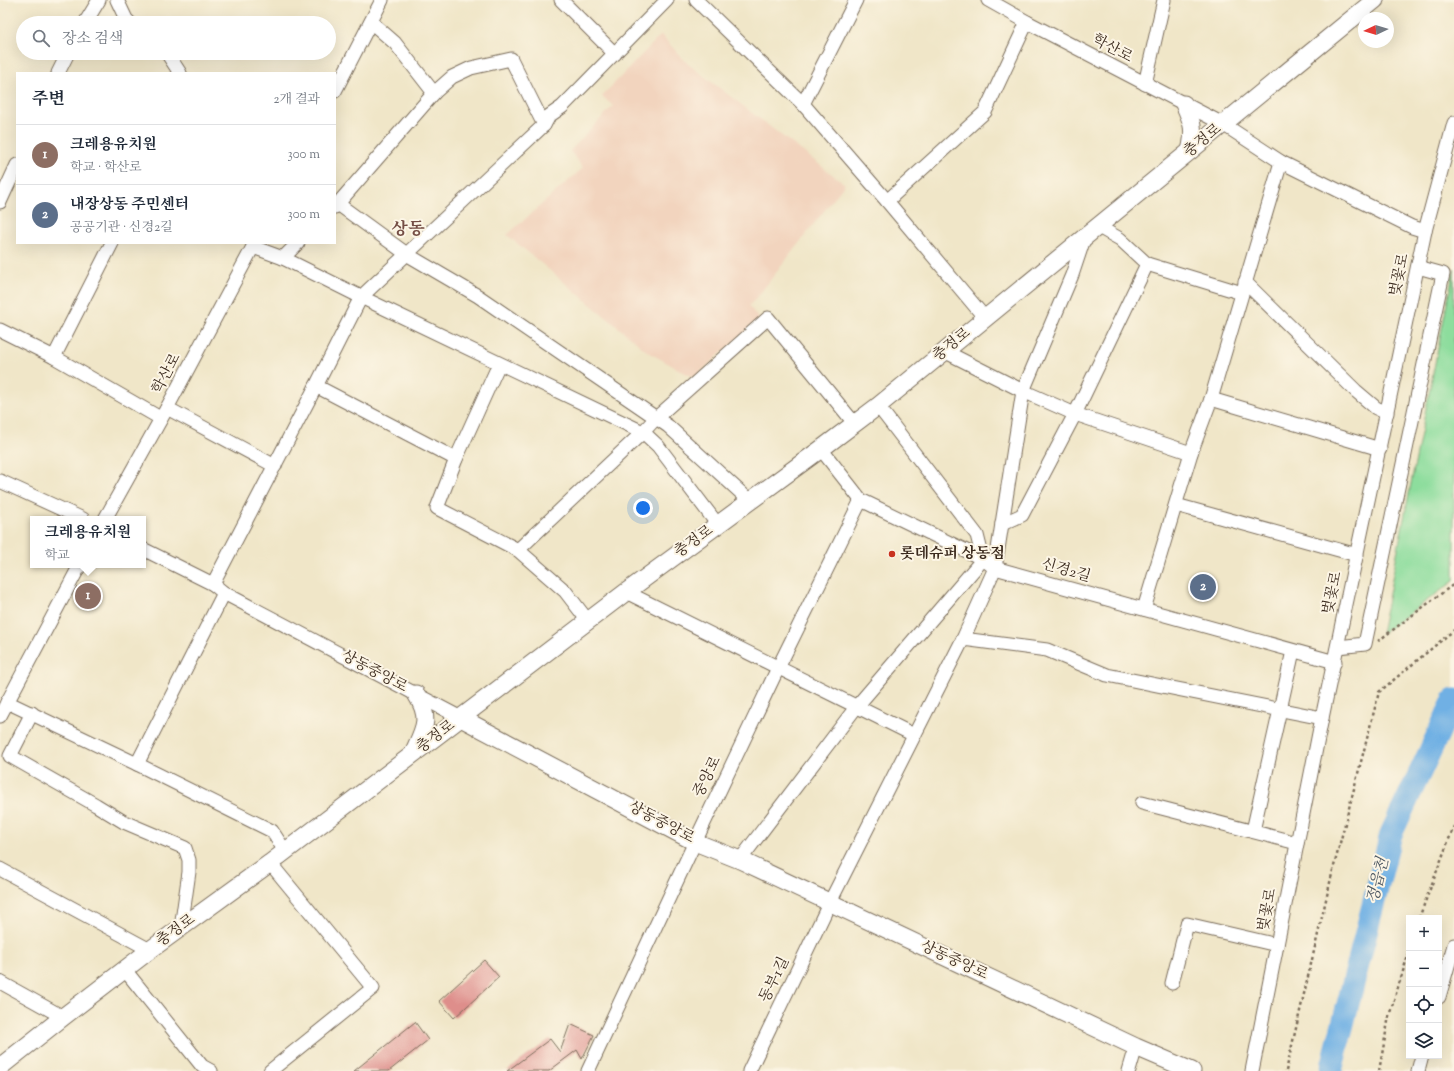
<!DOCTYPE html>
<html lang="ko">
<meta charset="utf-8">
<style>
body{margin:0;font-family:"Sorts Mill Goudy","Noto Serif KR",serif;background:#f2f2f3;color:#1f2937}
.controls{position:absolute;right:12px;bottom:12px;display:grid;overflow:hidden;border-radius:0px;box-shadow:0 4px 16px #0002}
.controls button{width:36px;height:36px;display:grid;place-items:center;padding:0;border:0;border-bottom:1px solid #e0e1e3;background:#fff;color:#1f2937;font:20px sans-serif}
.compass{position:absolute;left:1358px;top:12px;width:36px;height:36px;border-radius:50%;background:#fff;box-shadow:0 4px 16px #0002;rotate:266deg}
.you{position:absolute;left:643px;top:508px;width:14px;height:14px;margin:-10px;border:3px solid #fff;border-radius:50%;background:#1a73e8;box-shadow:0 0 0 6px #1a73e833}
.badge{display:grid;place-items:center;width:26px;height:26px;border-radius:50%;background:#db2777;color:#fff;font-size:13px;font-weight:700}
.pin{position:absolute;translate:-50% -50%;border:2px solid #fff;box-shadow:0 1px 4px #0006}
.popup{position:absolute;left:30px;top:516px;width:116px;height:52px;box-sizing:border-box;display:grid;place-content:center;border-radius:0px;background:#fff;filter:drop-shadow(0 1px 3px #0005);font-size:13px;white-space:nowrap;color:#747a83}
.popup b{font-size:15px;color:#1f2937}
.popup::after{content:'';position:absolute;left:50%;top:100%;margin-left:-8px;border:8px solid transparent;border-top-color:#fff}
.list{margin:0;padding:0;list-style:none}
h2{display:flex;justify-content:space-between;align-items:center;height:52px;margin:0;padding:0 16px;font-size:17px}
h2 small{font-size:13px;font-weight:400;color:#747a83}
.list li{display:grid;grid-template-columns:26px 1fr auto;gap:12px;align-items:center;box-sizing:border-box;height:60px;padding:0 16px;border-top:1px solid #e0e1e3}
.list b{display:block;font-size:15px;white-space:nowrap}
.list p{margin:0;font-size:13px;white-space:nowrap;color:#747a83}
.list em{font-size:13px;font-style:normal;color:#747a83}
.icon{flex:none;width:22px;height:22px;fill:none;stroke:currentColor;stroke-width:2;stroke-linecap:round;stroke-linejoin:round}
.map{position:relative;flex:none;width:1454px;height:1071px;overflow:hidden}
.search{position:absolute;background:#fff;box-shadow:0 4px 16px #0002;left:16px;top:16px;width:320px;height:44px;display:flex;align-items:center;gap:10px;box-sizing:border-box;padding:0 14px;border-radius:22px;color:#747a83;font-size:15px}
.panel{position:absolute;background:#fff;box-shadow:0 4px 16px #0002;left:16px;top:72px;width:320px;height:172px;border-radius:0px}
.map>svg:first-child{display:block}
</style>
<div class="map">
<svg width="1454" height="1071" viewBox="0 0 1454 1071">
<rect width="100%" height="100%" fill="#fcf5e5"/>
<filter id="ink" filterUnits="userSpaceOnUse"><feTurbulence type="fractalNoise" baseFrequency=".025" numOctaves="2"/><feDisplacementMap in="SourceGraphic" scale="8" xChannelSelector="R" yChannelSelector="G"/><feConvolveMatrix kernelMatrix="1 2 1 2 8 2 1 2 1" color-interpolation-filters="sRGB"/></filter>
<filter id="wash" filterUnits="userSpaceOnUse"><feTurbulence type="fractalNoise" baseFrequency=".012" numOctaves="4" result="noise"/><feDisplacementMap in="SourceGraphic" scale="16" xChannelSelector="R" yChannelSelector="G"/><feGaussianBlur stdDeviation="0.9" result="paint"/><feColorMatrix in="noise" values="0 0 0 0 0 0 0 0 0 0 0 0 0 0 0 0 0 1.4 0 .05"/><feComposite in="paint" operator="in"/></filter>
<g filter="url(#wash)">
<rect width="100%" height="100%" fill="#f0e6c8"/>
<path fill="#f2d4be" d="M661,35L688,64L845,184L758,296L749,306L759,319L694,378L648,352L507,235L583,168L570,151L613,106L602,96Z"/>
<path fill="#8ddd9d" stroke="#64845e" d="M1454,268V581L1381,634Z"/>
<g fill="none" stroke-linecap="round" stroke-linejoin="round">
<path stroke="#70b0e4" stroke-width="23" d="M1331,1071L1391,834L1454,700"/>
</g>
<g id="blocks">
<g fill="#de8e8b">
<path d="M484,960L499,977L454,1018L439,1001Z"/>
<path d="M415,1022L428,1040L389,1071H354Z"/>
<path d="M570,1024L594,1035L582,1059L577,1050L549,1071H507L550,1039L560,1052Z"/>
</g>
</g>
</g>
<g filter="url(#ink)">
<use href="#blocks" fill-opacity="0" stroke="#7a6c5a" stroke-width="1"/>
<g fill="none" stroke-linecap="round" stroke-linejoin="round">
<g stroke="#7a6c5a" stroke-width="15">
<g id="minor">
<path d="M117,0L126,19L130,23"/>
<path d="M561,0L615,54"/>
<path d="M696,0L803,104L887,201L985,318"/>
<path d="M988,0L1027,22L1223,124L1281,162L1412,227L1425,231"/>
<path d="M371,22L395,43L434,93"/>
<path d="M85,23L99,0"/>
<path d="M167,53L180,73"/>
<path d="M58,73L68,53"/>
<path d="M1145,84L1164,0"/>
<path d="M335,91L382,0"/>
<path d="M803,104L856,0"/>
<path d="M544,125L549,116L562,107L667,0"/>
<path d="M887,201L985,112L1027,22"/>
<path d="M0,202L17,165"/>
<path d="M338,204L408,255L478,296L668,426L750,501"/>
<path d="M1097,226L1120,239L1147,264L1242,293"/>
<path d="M112,243L54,357L160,418"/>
<path d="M253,247L283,258L361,297L643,432L658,446L718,525"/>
<path d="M283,258L298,243"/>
<path d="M1245,282L1356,391L1376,408L1387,413"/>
<path d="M0,330L54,357"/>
<path d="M944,351L1023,391L1075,414L1191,453"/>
<path d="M316,386L361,297L544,125L511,59L471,68L452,77L434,93L335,207"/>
<path d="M1211,399L1380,449"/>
<path d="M167,408L275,466"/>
<path d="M821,449L861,500L983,559L995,568L1335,662"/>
<path d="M456,459L499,364"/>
<path d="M0,481L83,519"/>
<path d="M1176,505L1357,555"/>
<path d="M105,519L167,408L255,243"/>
<path d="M1002,524L1022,515L1075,414L1147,264"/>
<path d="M143,549L213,584L224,593L461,718"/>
<path d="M518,550L643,432L656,418L768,318L855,424"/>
<path d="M213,584L316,386L456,459L437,508L518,550L565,591L588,621"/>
<path d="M626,592L914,735"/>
<path d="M1144,609L1191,453L1211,399L1281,162"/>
<path d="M963,639L995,568L1023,391L1072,275L1085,236"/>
<path d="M1338,647L1365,644L1443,274L1418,267"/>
<path d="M7,702L137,764L272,831L285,851"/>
<path d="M32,713L10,756L96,805L124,822L185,848L189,860V872L181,928"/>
<path d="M0,716L80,565"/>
<path d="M137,764L224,593"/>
<path d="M1142,803L1297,843"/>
<path d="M1253,831L1293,651"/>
<path d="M740,860L857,706L983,559L977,535L878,406"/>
<path d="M270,863L373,988L270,1071"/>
<path d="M0,869L150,950"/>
<path d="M125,970L202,1066L211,1071"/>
<path d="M0,982L63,1017"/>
<path d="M1172,983L1187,924L1277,945"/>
<path d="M1439,997L1454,945"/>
<path d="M588,1071L695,842L778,668L861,500"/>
<path d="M749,1071L830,902L963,639L1047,650L1107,675L1322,718"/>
<path d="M1129,1071L1136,1047"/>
<path d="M1252,1071L1322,718L1425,231L1454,123"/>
<path d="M1418,1071L1422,1056"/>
</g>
</g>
<g stroke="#7a6c5a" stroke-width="19">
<g id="major">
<path d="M1184,104C1193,123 1195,131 1190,151"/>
<path d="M461,718L695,842L740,860L1136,1047L1192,1071"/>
<path d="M414,751C425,727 431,718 416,694"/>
<path d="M0,1067L63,1017L150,950L270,863L626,592L821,449L878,406L1375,0"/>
</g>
</g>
<g stroke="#7a6c5a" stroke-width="2.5" stroke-dasharray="3 3" stroke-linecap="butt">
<path d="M1378,641L1454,584"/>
<path d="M1419,918L1454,826"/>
<path d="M1286,1071L1332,874L1379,692L1454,630"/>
<path d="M1379,1071L1389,1016L1409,952"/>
</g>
<use href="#minor" stroke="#fff" stroke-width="13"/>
<use href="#major" stroke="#fff" stroke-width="17"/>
</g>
</g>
<circle fill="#c8321e" stroke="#fcf5e5" stroke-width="1.5" cx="892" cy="554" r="4"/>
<g text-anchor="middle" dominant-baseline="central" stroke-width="4" stroke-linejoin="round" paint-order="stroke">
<g font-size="15" fill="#3b2a1e" stroke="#fcf5e5">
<text transform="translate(1112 49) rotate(28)">학산로</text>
<text transform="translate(1203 141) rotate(-39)">충정로</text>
<text transform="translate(1400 275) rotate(-78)">벚꽃로</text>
<text transform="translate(952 345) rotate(-39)">충정로</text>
<text transform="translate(167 374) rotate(-62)">학산로</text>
<text transform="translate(694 542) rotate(-36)">충정로</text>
<text transform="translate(1066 571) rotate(16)">신경2길</text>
<text transform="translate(1333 593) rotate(-78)">벚꽃로</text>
<text transform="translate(374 672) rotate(28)">상동중앙로</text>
<text transform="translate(436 737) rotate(-37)">충정로</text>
<text transform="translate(708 777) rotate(-64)">중앙로</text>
<text transform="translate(661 823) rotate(28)">상동중앙로</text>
<text transform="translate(1268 910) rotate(-79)">벚꽃로</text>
<text transform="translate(176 931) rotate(-36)">충정로</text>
<text transform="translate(954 961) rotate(25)">상동중앙로</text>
<text transform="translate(775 980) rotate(-64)">동부1길</text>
</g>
<g font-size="15" font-weight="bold" fill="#3b2a1e" stroke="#fcf5e5" text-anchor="start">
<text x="900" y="554">롯데슈퍼 상동점</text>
</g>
<g font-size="16" font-style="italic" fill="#4e5963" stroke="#fcf5e5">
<text transform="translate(1379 881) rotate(-76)">정읍천</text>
</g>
<g font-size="17" font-weight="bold" fill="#744d44" stroke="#fcf5e5">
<text x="408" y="230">상동</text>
</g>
</g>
</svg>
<div class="controls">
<button>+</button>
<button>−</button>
<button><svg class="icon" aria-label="locate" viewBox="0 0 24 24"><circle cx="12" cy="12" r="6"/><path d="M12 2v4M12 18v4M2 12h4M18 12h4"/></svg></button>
<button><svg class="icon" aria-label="layers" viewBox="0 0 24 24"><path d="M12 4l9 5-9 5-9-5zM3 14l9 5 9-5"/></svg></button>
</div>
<svg class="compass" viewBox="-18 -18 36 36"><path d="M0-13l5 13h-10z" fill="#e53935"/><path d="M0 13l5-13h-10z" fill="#747a83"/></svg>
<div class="you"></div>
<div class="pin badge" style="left:88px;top:596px;background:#8d6e63">1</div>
<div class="popup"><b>크레용유치원</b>학교</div>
<div class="pin badge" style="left:1203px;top:587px;background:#5c6f8a">2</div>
<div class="search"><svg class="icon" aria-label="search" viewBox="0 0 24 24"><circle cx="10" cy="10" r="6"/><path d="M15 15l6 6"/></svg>장소 검색</div>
<section class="panel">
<h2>주변<small>2개 결과</small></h2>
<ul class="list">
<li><span class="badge" style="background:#8d6e63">1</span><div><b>크레용유치원</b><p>학교 · 학산로</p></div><em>300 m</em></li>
<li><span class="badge" style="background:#5c6f8a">2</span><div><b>내장상동 주민센터</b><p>공공기관 · 신경2길</p></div><em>300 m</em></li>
</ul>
</section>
</div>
